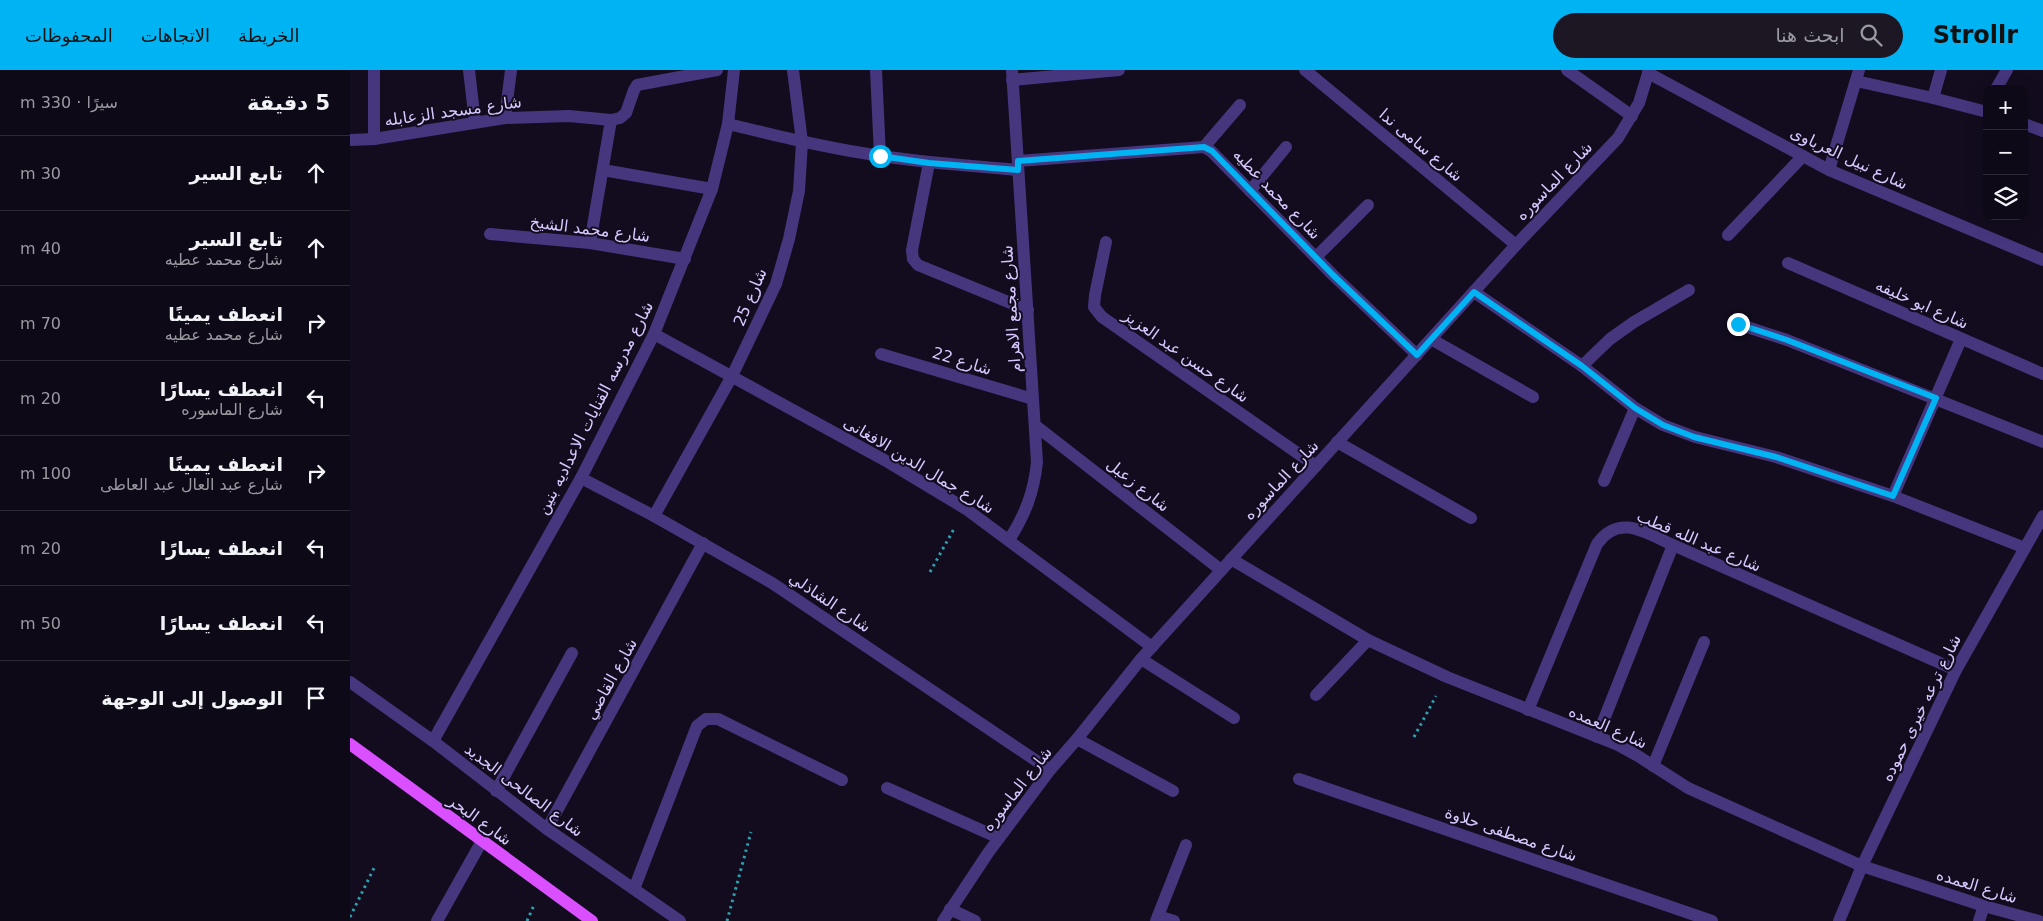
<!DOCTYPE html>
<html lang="ar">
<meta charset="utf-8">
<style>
body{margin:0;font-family:"DejaVu Sans","Noto Naskh Arabic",sans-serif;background:#1c1723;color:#f1f3f6;direction:rtl}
.controls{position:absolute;right:15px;top:15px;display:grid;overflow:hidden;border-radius:10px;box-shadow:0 5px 20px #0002}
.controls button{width:45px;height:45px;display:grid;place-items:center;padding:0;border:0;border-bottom:1px solid #2e2a35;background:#0e0916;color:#f1f3f6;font:25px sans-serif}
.stop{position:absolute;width:15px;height:15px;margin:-11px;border:4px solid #00b3f3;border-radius:50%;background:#fff}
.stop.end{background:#00b3f3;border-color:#fff;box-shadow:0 1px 5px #0008}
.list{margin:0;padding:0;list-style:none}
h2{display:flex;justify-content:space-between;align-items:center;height:65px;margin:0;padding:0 20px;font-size:21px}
h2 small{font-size:16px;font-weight:400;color:#9b9aa1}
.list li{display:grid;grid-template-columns:32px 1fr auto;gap:15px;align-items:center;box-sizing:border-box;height:75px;padding:0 20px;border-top:1px solid #2e2a35}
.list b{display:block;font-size:19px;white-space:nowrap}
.list p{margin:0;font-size:16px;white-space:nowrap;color:#9b9aa1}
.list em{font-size:16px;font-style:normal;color:#9b9aa1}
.icon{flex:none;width:28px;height:28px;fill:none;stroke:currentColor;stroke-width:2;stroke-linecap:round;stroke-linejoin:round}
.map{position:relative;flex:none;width:1693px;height:851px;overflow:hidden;direction:ltr}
header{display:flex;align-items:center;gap:30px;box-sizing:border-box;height:70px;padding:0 25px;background:#00b3f3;color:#111}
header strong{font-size:24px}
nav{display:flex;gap:28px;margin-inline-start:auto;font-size:18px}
.search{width:350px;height:45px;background:#1c1723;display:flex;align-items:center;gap:12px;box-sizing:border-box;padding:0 18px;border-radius:28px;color:#9b9aa1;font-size:19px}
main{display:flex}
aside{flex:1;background:#0e0916}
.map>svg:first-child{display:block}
</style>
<header>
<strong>Strollr</strong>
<div class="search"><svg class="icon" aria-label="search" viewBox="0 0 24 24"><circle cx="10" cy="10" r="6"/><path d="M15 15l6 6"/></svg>ابحث هنا</div>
<nav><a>الخريطة</a><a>الاتجاهات</a><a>المحفوظات</a></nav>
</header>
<main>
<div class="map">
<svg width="1693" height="851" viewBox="0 0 1693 851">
<rect width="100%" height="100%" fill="#120c1e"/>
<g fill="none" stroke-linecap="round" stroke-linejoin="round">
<g stroke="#2ca1af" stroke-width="3" stroke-dasharray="2.5 4" stroke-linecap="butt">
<path d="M580,502L605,457"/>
<path d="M1064,667L1086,626"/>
<path d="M0,847L24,798"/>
<path d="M177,851L184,835"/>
<path d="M377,851L401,762"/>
</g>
<g stroke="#45367d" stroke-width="12">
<path d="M24,0V69"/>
<path d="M119,0L125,52"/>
<path d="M526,0L530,86"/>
<path d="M955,0L1166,175"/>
<path d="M1217,0L1282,46"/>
<path d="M1298,3L1479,100L1693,190"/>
<path d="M662,10L769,0"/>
<path d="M1506,11L1583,28L1637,42"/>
<path d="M1646,19L1657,0"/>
<path d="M1583,28L1591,0"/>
<path d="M155,48L161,0"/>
<path d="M378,54C429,66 480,79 532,86C577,93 623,96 668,100"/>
<path d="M1674,54L1693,61"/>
<path d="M0,70L24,69L155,48L219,46L261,50L270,48L276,43L284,20L287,15L367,0"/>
<path d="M854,77L890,35"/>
<path d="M668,91L854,77L861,81L983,205L1067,285"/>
<path d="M579,93L562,180L563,189L568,195L678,240"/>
<path d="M253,100L362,119"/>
<path d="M1479,100L1509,0"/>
<path d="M900,121L936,77"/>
<path d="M140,164L240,173L335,189"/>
<path d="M1378,165L1453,86"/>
<path d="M756,172L745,225L744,237L752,247L966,396"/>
<path d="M240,173L261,50"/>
<path d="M966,187L1018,135"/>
<path d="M1438,193L1693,304"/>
<path d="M1124,222L1232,296L1285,338L1313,355L1345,367L1426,387L1543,426L1675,478"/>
<path d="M1388,254L1437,270L1693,372"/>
<path d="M304,264L538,392L616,439L802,577"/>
<path d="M1081,269L1183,327"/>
<path d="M531,284L683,329"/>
<path d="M1232,296L1260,269L1284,252L1339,220"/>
<path d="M686,356L871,500"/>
<path d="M987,372L1121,448"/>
<path d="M231,408L304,446L422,513L700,700"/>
<path d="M1254,411L1285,338"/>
<path d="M1543,426L1611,269"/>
<path d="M304,446L382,306L426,214L439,169L449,121L452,72L443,0"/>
<path d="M659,470C675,445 684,422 687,392L662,0"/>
<path d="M881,489L1018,570L1097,607L1268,675L1288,686L1338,718L1512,796L1634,836L1689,851"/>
<path d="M791,589L884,648"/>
<path d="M0,612L83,671L197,759L330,851"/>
<path d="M966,625L1018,570"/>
<path d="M1178,640L1247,474C1269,443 1296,463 1323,475L1606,600"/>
<path d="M1247,667L1323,475"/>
<path d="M727,669L823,721"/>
<path d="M83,671L231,408L304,264L362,119L378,54L384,0"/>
<path d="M1303,696L1354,572"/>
<path d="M949,709L1362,851"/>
<path d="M537,718L649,768"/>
<path d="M146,721L222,583"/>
<path d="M197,759L353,473"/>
<path d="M284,819L347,656L356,649H368L492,710"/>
<path d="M600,839L625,851"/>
<path d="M808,846L824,851"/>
<path d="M87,851L132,771"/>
<path d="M593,851L638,783L700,700L727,669L791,589L1166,175L1268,68L1289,33L1299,0"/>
<path d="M806,851L836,775"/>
<path d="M1489,851L1512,796L1606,600L1693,446"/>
<path d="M1629,851L1634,836"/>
</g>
<path stroke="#da4fff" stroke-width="12" d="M0,674L242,851"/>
</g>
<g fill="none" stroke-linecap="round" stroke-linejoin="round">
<path stroke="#00b3f3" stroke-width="6" d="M530,86L579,93L668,100V91L854,77L862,81L983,205L1067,285L1124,222L1232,296L1285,338L1313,355L1344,367L1426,387L1543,426L1586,328L1437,270L1388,254"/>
</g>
<g text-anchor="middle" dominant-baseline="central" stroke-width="4" stroke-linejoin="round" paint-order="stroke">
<g font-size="16" fill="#d8c8ff" stroke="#120c1e">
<text transform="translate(103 41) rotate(-8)">شارع مسجد الزعابله</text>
<text transform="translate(1071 75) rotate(40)">شارع سامى ندا</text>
<text transform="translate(1499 88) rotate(25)">شارع نبيل العرباوى</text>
<text transform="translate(1204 111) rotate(-46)">شارع الماسوره</text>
<text transform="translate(927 124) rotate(46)">شارع محمد عطيه</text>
<text transform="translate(240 159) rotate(7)">شارع محمد الشيخ</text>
<text transform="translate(400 227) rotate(-67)">شارع 25</text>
<text transform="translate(1572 234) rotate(24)">شارع ابو خليفه</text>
<text transform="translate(661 239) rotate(-94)">شارع مجمع الاهرام</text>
<text transform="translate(836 286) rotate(35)">شارع حسن عبد العزيز</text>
<text transform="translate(612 291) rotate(17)">شارع 22</text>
<text transform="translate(245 338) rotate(-63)">شارع مدرسه القنايات الاعداديه بنين</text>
<text transform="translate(569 395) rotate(31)">شارع جمال الدين الافغانى</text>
<text transform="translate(931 410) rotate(-47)">شارع الماسوره</text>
<text transform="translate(788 415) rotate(38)">شارع زعبل</text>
<text transform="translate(1349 471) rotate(23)">شارع عبد الله قطب</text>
<text transform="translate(480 532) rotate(34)">شارع الشاذلي</text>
<text transform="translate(261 609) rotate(-61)">شارع القاضي</text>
<text transform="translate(1571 638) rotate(-64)">شارع ترعه خيرى حموده</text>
<text transform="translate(1258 657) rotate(24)">شارع العمده</text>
<text transform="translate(667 719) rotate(-52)">شارع الماسوره</text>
<text transform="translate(174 720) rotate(37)">شارع الصالحى الجديد</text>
<text transform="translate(130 750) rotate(36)">شارع البحر</text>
<text transform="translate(1161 764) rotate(19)">شارع مصطفى حلاوة</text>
<text transform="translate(1627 816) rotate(17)">شارع العمده</text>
</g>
</g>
</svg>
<div class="controls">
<button>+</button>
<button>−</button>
<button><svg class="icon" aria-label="layers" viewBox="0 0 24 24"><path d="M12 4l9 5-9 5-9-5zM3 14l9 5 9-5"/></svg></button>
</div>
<div class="stop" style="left:530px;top:86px"></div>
<div class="stop end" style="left:1388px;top:254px"></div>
</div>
<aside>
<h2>5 دقيقة<small>سيرًا · 330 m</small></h2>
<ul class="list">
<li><svg class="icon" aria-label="ahead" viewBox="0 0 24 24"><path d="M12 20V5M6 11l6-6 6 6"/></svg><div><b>تابع السير</b></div><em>30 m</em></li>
<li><svg class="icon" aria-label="ahead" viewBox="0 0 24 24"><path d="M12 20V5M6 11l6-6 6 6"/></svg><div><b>تابع السير</b><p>شارع محمد عطيه</p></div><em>40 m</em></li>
<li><svg class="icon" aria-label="right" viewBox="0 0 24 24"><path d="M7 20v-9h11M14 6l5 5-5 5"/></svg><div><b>انعطف يمينًا</b><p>شارع محمد عطيه</p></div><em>70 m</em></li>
<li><svg class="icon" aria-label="left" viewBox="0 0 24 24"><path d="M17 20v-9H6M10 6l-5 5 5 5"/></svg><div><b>انعطف يسارًا</b><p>شارع الماسوره</p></div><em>20 m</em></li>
<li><svg class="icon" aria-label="right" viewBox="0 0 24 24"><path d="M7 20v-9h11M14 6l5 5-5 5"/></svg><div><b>انعطف يمينًا</b><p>شارع عبد العال عبد العاطى</p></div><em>100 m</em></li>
<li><svg class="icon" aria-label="left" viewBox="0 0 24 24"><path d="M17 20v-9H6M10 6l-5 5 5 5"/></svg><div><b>انعطف يسارًا</b></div><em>20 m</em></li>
<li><svg class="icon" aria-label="left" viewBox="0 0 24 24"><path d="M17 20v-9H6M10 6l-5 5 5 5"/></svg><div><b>انعطف يسارًا</b></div><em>50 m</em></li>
<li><svg class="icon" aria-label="arrive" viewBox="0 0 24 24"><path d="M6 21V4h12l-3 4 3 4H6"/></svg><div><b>الوصول إلى الوجهة</b></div></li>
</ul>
</aside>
</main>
